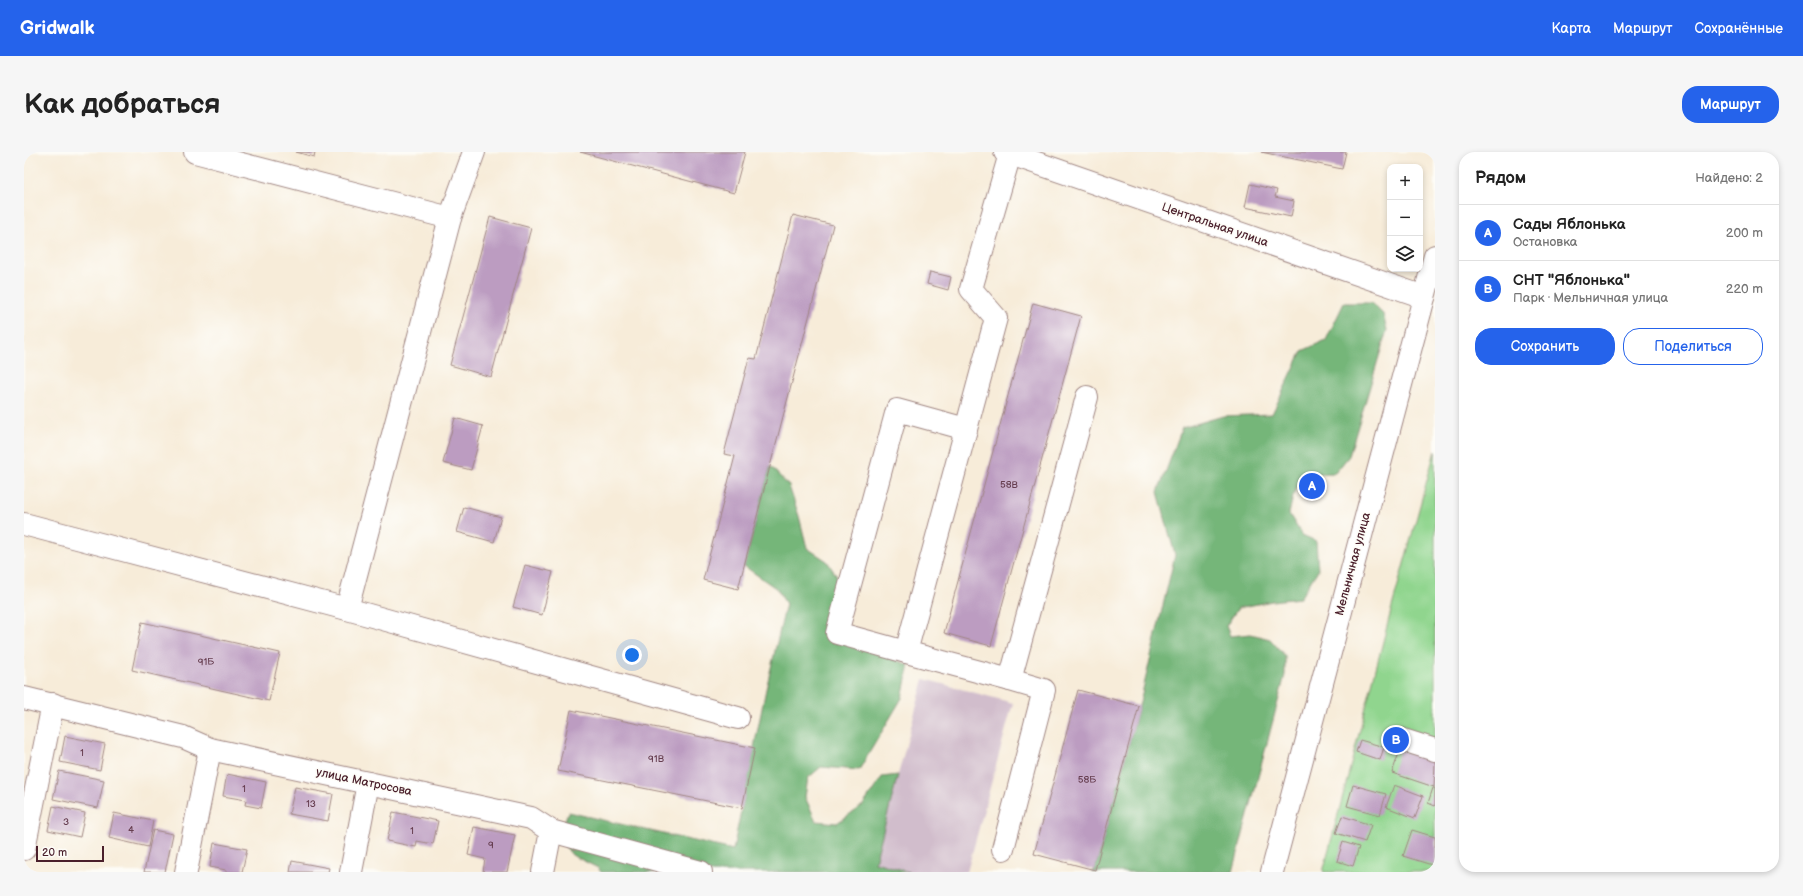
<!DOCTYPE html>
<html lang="ru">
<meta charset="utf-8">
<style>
body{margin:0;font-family:"Balsamiq Sans",sans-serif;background:#f6f6f6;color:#222}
.controls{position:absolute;right:12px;top:12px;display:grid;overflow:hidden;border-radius:8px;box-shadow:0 2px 6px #0003}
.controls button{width:36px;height:36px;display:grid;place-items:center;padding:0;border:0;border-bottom:1px solid #e0e0e0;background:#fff;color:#222;font:20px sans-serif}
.scale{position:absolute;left:12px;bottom:10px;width:68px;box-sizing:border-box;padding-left:4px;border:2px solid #4a1f2b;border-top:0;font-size:11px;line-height:14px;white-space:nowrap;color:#4a1f2b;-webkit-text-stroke:3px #fdfcf7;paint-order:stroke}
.you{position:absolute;left:608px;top:503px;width:14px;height:14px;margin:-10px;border:3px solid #fff;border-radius:50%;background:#1a73e8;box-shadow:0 0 0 6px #1a73e833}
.badge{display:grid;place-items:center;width:26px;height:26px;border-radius:50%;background:#2563eb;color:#fff;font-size:13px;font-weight:700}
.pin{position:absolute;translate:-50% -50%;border:2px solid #fff;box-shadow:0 1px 4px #0006}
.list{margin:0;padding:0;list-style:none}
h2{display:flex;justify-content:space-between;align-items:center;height:52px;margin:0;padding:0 16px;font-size:17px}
h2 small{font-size:13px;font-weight:400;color:#767676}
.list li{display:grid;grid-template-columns:26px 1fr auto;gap:12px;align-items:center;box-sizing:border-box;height:56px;padding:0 16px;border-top:1px solid #e0e0e0}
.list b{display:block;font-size:15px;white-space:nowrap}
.list p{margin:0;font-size:13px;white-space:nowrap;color:#767676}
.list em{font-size:13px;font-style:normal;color:#767676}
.actions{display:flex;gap:8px;padding:12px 16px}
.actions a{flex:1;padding:9px 0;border:1px solid #2563eb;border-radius:16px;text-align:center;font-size:14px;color:#2563eb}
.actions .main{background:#2563eb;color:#fff}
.icon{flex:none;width:22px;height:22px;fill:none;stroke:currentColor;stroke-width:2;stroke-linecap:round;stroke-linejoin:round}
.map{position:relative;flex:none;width:1411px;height:720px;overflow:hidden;border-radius:16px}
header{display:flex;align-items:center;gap:24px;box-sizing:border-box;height:56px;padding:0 20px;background:#2563eb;color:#fff}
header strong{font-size:19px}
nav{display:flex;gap:22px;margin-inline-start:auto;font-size:14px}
.intro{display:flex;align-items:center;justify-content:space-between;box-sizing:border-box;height:96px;padding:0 24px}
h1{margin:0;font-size:28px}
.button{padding:10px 18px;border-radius:16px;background:#2563eb;color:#fff;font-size:14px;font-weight:700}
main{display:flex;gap:24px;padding:0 24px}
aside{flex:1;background:#fff;border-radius:16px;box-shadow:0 2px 6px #0003}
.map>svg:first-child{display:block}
</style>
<header>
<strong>Gridwalk</strong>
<nav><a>Карта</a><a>Маршрут</a><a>Сохранённые</a></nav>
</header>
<div class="intro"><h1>Как добраться</h1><a class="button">Маршрут</a></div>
<main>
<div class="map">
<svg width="1411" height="720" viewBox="0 0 1411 720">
<rect width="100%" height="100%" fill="#fdfcf7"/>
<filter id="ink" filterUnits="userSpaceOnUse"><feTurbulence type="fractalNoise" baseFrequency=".025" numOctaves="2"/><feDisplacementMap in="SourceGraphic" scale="8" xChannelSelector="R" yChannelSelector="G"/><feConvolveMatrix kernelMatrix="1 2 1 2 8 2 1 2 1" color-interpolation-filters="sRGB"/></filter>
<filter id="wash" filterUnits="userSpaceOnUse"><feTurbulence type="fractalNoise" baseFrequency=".012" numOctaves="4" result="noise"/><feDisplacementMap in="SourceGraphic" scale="16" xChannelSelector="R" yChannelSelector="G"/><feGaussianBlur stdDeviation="0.9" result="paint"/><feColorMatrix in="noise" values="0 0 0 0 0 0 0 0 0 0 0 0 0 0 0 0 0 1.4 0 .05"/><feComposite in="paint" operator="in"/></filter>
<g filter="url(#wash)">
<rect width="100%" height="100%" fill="#f7ecd9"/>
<path fill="#d1bdcc" d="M900,527L989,551L943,720H885L850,711Z"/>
<path fill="#90d58e" stroke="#6d7a5c" d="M1411,299V720H1299L1368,455Z"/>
<g fill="#74b679" stroke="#5f6a52">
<path d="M1320,151H1347L1359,162L1363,178L1325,304L1311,321C1273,322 1273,327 1265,362L1278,383L1292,389L1294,418L1276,446L1248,449L1214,456L1202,474L1206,484L1227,482L1246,487L1261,504V523L1209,720H1067L1071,718L1115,554L1151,403L1134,340L1158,276L1199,264L1248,262L1278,199L1302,188Z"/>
<path d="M746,314L765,334L775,364L783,396L803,409L817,431L806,484L885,513L878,546L835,618L797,615L784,626L781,645L792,669L813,671L839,653L858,625L874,623L851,710L885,720H577L574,716L548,703L537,689L539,673L544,660L709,698L742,537L762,452L753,437L720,414Z"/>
</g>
<g id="blocks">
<g fill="#bc9cc1">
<path d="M272,0H291L290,5Z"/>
<path d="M556,0H721L710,41Z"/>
<path d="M1237,0H1322L1318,17Z"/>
<path d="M1226,32L1253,38L1251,45L1270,49L1267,65L1221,55Z"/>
<path d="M769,63L809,73L714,437L679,428L711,304L700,302L725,206L732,207Z"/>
<path d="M466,65L507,76L467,225L426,213Z"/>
<path d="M906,120L927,125L924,138L903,132Z"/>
<path d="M1009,151L1057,164L967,494L920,481Z"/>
<path d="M431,266L459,274L447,318L419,311Z"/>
<path d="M440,355L477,365L470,390L433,380Z"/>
<path d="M501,413L529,420L518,463L489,455Z"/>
<path d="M118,470L256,501L245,549L108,518Z"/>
<path d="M1054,538L1115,554L1071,718L1010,702Z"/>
<path d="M547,558L731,596L718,656L534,619Z"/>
<path d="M41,584L81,592L76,618L36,610Z"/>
<path d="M1336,588L1360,595L1356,608L1332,600Z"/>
<path d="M1376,598L1411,609L1410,635L1368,621Z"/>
<path d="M35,619L80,628L74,656L29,647Z"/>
<path d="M203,622L242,630L237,656L221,653L222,648L199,644Z"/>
<path d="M1329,633L1362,642L1356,663L1323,654Z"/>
<path d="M1370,633L1399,644L1391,666L1362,655Z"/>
<path d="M271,635L309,642L304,669L265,662Z"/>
<path d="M1409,636H1411V654L1404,651Z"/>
<path d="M29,654L61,661L56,685L24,678Z"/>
<path d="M369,660L414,669L409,692L393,689L392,695L363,689Z"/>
<path d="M90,661L129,669L124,695L85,686Z"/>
<path d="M1318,664L1347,673L1341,690L1312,681Z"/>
<path d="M450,675L491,683L483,720H459L461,707L444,703Z"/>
<path d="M129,678L149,682L141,720H120Z"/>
<path d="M1388,678L1411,685V714L1379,704Z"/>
<path d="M1319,690L1335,695L1329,714L1313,709Z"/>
<path d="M190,691L223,697L218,720H202V718L186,715Z"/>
<path d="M268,709L305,716L304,720H266Z"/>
</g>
</g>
</g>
<g filter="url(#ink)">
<use href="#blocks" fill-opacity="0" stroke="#a08682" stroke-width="1"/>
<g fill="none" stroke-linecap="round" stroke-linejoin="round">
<g stroke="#a08682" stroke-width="24">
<g id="minor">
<path d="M171,0L426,66"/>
<path d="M981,0L1400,145"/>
<path d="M986,2L947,137L972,166L882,500L986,528L1063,245"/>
<path d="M0,372L323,457L714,566"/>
<path d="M323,457L426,66L450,0"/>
<path d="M882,500L813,481L873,258L942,277"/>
<path d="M0,546L159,585L186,597L507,666L527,679L677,720"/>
<path d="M1376,587L1411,598"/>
<path d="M0,697L29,552"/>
<path d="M979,697L1020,538L986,528"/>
<path d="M162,720L186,597"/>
<path d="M327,720L344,631"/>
<path d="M519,720L527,679"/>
</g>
</g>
<g stroke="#a08682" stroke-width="24">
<path id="major" d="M1248,720L1411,104"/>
</g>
<use href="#minor" stroke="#fff" stroke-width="22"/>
<use href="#major" stroke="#fff" stroke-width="22"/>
</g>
</g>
<g text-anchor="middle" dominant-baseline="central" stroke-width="3" stroke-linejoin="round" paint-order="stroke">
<g font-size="10" fill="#663e50">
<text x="985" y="333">58В</text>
<text x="182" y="510">91Б</text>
<text x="58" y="601">1</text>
<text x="632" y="607">91В</text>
<text x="1063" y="628">58Б</text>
<text x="220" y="637">1</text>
<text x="287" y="652">13</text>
<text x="42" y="670">3</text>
<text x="107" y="678">4</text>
<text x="388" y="679">1</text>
<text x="467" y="693">9</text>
</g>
<g font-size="12" fill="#4a1f2b" stroke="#fdfcf7">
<text transform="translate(1191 73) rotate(19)">Центральная улица</text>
<text transform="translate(1329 412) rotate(-75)">Мельничная улица</text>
<text transform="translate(340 630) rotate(12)">улица Матросова</text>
</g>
</g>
</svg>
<div class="controls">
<button>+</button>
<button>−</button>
<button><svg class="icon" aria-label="layers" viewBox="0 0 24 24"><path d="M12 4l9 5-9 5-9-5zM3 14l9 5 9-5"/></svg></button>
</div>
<div class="scale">20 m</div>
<div class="you"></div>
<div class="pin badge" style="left:1288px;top:334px">A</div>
<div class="pin badge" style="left:1372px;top:588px">B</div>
</div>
<aside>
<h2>Рядом<small>Найдено: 2</small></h2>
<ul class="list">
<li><span class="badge">A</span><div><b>Сады Яблонька</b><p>Остановка</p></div><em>200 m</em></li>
<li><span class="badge">B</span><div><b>СНТ &quot;Яблонька&quot;</b><p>Парк · Мельничная улица</p></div><em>220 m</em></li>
</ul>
<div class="actions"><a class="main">Сохранить</a><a>Поделиться</a></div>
</aside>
</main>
